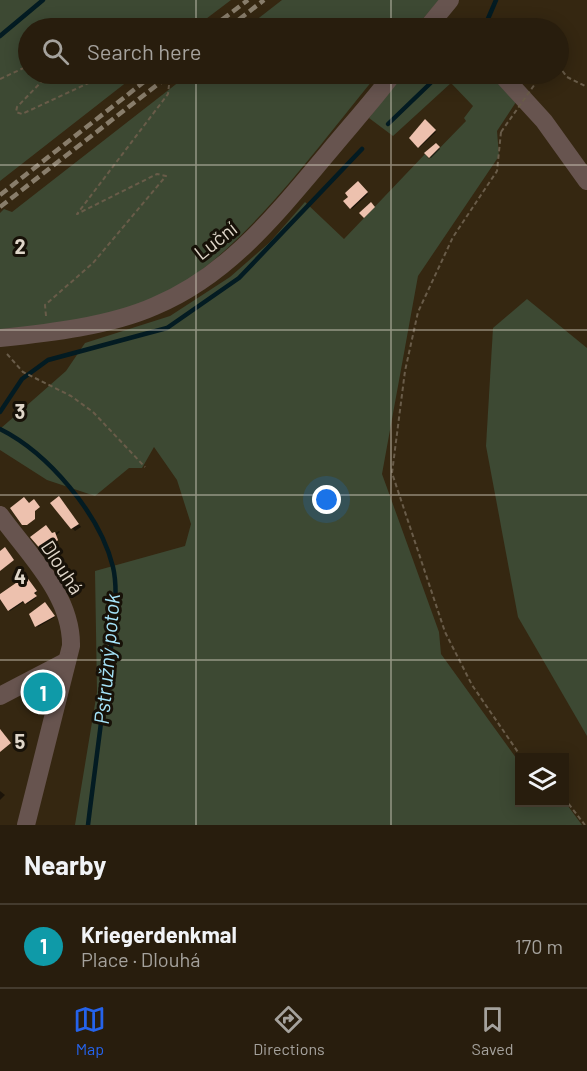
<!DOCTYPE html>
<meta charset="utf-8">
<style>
body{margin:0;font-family:Barlow,sans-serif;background:#342a1b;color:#f1f3f6}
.controls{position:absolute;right:18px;bottom:18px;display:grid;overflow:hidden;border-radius:0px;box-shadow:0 3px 15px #0003}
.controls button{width:54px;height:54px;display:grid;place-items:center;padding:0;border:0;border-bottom:2px solid #443b2e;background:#281d0d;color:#f1f3f6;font:30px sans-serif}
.you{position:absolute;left:327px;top:500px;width:21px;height:21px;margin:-15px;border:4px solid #fff;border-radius:50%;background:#1a73e8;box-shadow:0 0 0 9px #1a73e833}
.badge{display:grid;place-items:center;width:39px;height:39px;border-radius:50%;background:#2563eb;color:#fff;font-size:20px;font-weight:700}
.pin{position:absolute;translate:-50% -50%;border:3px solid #fff;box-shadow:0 2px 6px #0006}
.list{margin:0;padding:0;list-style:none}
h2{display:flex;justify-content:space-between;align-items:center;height:78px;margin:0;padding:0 24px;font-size:26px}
h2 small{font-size:20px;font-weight:400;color:#a5a29d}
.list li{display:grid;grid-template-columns:39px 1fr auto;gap:18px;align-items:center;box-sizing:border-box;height:84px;padding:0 24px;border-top:2px solid #443b2e}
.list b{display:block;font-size:22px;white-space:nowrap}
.list p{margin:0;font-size:20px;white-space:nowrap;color:#a5a29d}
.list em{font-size:20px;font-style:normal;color:#a5a29d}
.icon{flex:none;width:33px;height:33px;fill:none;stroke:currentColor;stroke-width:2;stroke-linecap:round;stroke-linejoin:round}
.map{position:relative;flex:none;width:587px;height:825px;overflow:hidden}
.search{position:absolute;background:#281d0d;box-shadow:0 3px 15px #0003;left:18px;right:18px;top:18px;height:66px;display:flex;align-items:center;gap:15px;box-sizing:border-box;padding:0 21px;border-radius:33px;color:#a5a29d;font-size:22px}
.sheet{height:162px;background:#281d0d}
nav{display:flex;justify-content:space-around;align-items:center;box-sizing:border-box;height:84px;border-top:2px solid #443b2e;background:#281d0d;font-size:16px;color:#a5a29d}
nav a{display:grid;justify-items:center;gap:3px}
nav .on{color:#2563eb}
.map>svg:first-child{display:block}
</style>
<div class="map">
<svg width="587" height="825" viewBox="0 0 587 825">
<rect width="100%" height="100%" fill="#352711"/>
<g fill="#3d4933">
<path d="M0,0H231L194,28H28V74H137L0,181Z"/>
<path d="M282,0H439L415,28H246Z"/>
<path d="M189,74H378C320,143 243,254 164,294C115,319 53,324 0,330V213L4,209L12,212Z"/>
<path d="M403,74H489L518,99L497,131L499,156L418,276L382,474L439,632L441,654L519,762L520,802H565L582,825H75L97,692L95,571L185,546L191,524L177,480L154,447L142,468H129L95,496L47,480L0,450V429L66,371L85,343L170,316L230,277L270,242L305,202L344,239L425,154L429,159L466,121L464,118L473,106L451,83L393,136L369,118Z"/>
<path d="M527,299L587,348V736L518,617L486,446L493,328Z"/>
</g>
<g fill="#0007">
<path d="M426,121L436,132L420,147L411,138Z"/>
<path d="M436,145L440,149L431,158L426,153Z"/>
<path d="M358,183L368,194L352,209L346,201Z"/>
<path d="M59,498L81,527L75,531L72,528Z"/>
<path d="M59,531L60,532L54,537L58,542L54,545L55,547L45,552L32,537L52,535Z"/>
<path d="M26,578L37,592L34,595L36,598L27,604L25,601L10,611L0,596Z"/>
<path d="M45,604L55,617L38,627L31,615Z"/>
<path d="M0,791L5,795L0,800Z"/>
</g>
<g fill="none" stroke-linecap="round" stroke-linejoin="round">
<g stroke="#031b22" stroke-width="4.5">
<path d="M484,28L496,0"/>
<path d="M0,36L43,0"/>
<path d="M388,124L440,74"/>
<path d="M0,412L22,379L48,360L167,328L239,278L362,149"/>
<path d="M0,429C48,453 100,514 113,567C120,596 111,646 107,676C101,725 94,775 88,825"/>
</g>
</g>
<g fill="#edc1ae">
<path d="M187,74H199L189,81L185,75Z"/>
<path d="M425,119L436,130L418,148L409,138Z"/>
<path d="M436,143L440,147L429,158L424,153Z"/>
<path d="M358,181L368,192L350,209L343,201L348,197L345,193Z"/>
<path d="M371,202L375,207L364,218L359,213Z"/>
<path d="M59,496L79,524L71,529L50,503Z"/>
<path d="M24,497L29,503L34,499L40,507L35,511V519L27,525H22L10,508Z"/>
<path d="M46,525L52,533L55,532L58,540L50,550L49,547L43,552L30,537Z"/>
<path d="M5,547L14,560L0,571V551Z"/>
<path d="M26,576L37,591L34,593L37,596L25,604L23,601L8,611L0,599V594Z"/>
<path d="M45,602L55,616L35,627L29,614Z"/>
<path d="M0,729L11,743L0,752Z"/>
</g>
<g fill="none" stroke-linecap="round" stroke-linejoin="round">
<g stroke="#695c49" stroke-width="2" stroke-dasharray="4.5 3" stroke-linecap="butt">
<path d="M558,65L567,77L587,87"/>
<path d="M49,74L17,107L16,112L22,114L108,74"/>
<path d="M0,79L28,66"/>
<path d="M501,132L497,171L453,237L418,312L405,371L392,473L445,632L472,685L522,758"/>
<path d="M46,316L45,305L93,263L166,176L157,174L77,214L168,94L169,85"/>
<path d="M7,354L23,372L71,396L93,412L145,467"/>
<path d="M564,798L585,825"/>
</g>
<g stroke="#67544f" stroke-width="18">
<path d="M427,28L450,0"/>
<path d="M501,74L544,121L587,181"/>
<path d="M0,338C49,333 110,326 155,306C229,275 277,213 327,154C349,127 373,101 393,74"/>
<path d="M0,515C28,554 72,595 71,646L26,825"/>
<path d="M0,696L67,661"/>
</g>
<g stroke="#887d6b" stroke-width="4.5" stroke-dasharray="9 4.5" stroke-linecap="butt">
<path d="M211,28L248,0"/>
<path d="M228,28L264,0"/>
<path d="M0,195L154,74"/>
<path d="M0,207L171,74"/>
</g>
<path stroke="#695c49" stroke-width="2" stroke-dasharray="4.5 3" stroke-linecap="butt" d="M501,132L542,74"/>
</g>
<path fill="none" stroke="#dfd6c9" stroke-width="1.5" stroke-opacity="0.55" d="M196,0V28M391,0V28M196,74V825M391,74V825M0,165H587M0,330H587M0,495H587M0,660H587"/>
<g text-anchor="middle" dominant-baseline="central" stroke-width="6" stroke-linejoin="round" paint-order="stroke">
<g font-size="20" fill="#dfd6c9" stroke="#171108">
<text transform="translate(215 240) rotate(-38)">Luční</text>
<text transform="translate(63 567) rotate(57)">Dlouhá</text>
</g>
<g font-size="21" font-style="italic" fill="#a6e4fa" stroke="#171108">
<text transform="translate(106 659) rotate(-85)">Pstružný potok</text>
</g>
</g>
<g font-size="20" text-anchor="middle" font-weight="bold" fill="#dfd6c9" stroke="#171108" stroke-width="6" stroke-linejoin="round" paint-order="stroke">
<text x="20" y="254">2</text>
<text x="20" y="419">3</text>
<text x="20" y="584">4</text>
<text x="20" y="749">5</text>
</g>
</svg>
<div class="controls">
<button><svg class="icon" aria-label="layers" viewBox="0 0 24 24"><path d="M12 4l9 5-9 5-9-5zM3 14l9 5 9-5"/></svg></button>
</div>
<div class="you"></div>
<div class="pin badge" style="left:43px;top:692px;background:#0f9aa8">1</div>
<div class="search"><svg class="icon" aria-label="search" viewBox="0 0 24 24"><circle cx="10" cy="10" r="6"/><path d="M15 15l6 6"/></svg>Search here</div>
</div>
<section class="sheet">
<h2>Nearby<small></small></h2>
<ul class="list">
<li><span class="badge" style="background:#0f9aa8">1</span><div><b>Kriegerdenkmal</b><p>Place · Dlouhá</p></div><em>170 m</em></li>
</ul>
</section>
<nav>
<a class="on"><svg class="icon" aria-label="map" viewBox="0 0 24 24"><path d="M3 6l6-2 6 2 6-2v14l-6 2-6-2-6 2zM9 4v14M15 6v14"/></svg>Map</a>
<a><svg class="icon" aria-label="directions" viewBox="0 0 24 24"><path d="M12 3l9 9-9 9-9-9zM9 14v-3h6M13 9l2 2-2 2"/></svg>Directions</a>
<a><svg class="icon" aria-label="saved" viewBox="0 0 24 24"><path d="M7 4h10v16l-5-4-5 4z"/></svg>Saved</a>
</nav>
